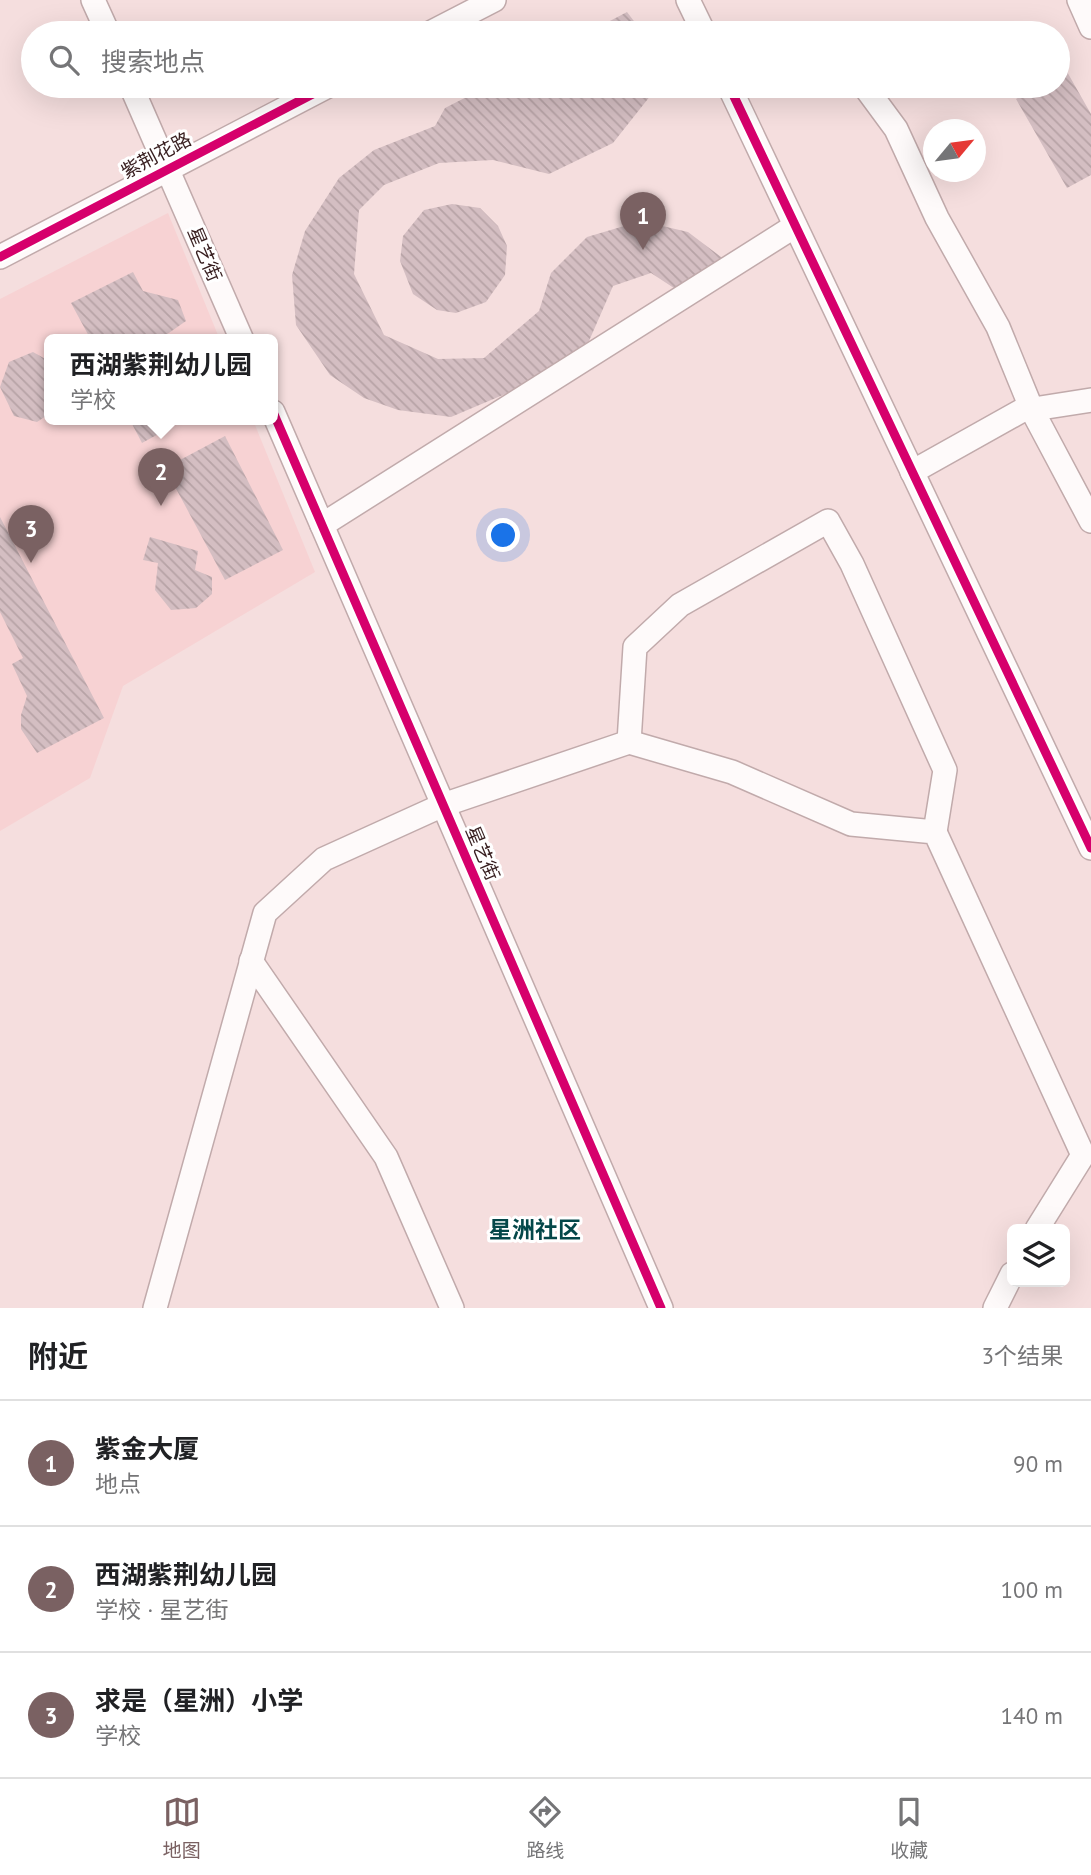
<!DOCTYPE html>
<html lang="zh">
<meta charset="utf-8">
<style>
body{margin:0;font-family:"PT Sans","Noto Sans SC",sans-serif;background:#f6f6f6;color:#202124}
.controls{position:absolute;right:21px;bottom:21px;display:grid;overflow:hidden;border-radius:10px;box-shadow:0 7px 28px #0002}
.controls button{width:63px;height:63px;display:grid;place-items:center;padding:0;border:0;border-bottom:2px solid #e0e0e0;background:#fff;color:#202124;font:35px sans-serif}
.compass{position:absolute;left:923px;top:119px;width:63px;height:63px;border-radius:50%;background:#fff;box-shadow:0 7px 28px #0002;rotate:61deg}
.you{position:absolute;left:504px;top:536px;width:24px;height:24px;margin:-18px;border:5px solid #fff;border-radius:50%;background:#1a73e8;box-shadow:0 0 0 10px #1a73e833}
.badge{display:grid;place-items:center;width:46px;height:46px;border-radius:50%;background:#7a6162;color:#fff;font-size:23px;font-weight:700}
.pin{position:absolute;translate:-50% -58px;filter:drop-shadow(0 2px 4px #0008)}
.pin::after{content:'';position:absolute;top:37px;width:24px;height:21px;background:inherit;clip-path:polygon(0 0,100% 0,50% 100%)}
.popup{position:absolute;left:44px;top:334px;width:234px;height:91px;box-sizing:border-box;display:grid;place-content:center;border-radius:10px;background:#fff;filter:drop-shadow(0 2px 5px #0005);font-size:23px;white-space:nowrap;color:#757577}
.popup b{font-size:26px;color:#202124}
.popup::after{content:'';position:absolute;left:50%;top:100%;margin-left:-14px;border:14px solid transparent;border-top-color:#fff}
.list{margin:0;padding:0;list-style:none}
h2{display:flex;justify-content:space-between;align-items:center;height:91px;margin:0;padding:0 28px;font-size:30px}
h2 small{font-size:23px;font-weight:400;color:#757577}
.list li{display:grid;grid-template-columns:46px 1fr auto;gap:21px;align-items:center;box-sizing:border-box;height:126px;padding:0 28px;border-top:2px solid #e0e0e0}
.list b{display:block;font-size:26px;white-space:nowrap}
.list p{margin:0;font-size:23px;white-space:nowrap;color:#757577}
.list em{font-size:23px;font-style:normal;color:#757577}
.icon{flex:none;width:38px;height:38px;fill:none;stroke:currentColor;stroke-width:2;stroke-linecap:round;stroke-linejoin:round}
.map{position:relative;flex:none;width:1091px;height:1308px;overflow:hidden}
.search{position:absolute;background:#fff;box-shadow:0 7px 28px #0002;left:21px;right:21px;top:21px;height:77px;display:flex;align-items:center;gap:18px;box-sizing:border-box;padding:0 24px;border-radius:38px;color:#757577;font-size:26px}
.sheet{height:469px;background:#fff}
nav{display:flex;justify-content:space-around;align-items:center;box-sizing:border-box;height:98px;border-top:2px solid #e0e0e0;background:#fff;font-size:19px;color:#757577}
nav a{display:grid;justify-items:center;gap:4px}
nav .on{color:#7a6162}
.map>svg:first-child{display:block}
</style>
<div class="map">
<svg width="1091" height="1308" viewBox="0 0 1091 1308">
<defs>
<pattern id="building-back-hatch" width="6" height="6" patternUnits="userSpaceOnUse" patternTransform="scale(1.75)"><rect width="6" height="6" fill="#d4bec2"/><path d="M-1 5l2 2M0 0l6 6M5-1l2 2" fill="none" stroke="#b7a3a6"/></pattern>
</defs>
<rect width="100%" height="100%" fill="#f5dede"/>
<path fill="#f7d2d3" d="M168,213L220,340H49V420H253L315,572L123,686L90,778L0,831V299Z"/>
<g fill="url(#building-back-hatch)">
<path d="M627,12L643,33H587Z"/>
<path d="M1066,70L1091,114V175L1067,188L1016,99L1038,86H1058V75Z"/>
<path d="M488,86H649L651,95L613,143L549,174L493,160L439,163L384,185L359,210L354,274L384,335L438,359L484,358L539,311L551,273L587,237L641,221L688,232L729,263L680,292L651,273L613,286L589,341L541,379L451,417L398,410L364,398L330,375L296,325L292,275L305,231L339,178L374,150L435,126L445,108Z"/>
<path d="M452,204L480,208L498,226L507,246L505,275L486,302L456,313L437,310L413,294L400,261L403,236L424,210Z"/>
<path d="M133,272L143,291L178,300L186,321L163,337L164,340H91L71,303Z"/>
<path d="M33,352L49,361V414L37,422L14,416L0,387L9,362Z"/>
<path d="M130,420H184L142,443Z"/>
<path d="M225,436L283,550L225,580L165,468Z"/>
<path d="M0,517L104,718L37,753L21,729V715L27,696L12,664L23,658L0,612Z"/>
<path d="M150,537L198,551L195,570L212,577V594L196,608L171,610L155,590L158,563L143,560Z"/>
</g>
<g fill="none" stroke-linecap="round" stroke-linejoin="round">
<g stroke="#c1aaab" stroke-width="26">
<g id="minor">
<path d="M93,0L108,33"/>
<path d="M688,0L704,33"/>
<path d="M1079,0L1091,27"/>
<path d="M430,33L494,0"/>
<path d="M131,86L242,340"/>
<path d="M729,86L1091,848"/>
<path d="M868,91L896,129L937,218L998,327L1032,410L1091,521"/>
<path d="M0,257L328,86"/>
<path d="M273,412L661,1308"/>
<path d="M912,472L1021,411L1091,400"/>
<path d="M322,525L795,226"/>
<path d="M629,742L732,772L851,824L935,832L1083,1155L1037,1229"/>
<path d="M251,961L386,1157L452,1308"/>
<path d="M155,1308L265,913L324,859L443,805L629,742L635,647L680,605L828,521L852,564L945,770L935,832"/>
<path d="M995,1308L1012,1274"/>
</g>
</g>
<use href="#minor" stroke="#fefafa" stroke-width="23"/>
<g stroke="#fff" stroke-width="13">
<g id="cycleway">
<path d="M729,86L1091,848"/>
<path d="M0,257L328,86"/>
<path d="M273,412L661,1308"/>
</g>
</g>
<use href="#cycleway" stroke="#d6006c" stroke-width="9"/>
</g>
<g text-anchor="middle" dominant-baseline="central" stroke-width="6" stroke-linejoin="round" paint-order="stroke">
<g font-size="19" fill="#371e1f" stroke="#fff">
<text transform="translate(156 155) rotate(-28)">紫荆花路</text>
<text transform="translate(205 254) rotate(67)">星艺街</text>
<text transform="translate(483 853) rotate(67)">星艺街</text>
</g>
<g font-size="23" font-weight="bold" fill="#044749" stroke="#fff">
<text x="535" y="1229">星洲社区</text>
</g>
</g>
</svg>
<div class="controls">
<button><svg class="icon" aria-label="layers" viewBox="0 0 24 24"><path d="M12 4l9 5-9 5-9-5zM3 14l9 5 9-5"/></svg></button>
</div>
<svg class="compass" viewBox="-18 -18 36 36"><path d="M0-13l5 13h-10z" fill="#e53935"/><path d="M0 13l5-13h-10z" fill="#757577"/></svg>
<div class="you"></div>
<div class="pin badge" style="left:643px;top:250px">1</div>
<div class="pin badge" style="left:161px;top:506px">2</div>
<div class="popup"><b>西湖紫荆幼儿园</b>学校</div>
<div class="pin badge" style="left:31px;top:563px">3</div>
<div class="search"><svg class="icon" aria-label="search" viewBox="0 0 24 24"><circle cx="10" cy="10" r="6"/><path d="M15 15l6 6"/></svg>搜索地点</div>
</div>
<section class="sheet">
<h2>附近<small>3个结果</small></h2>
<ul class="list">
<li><span class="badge">1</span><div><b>紫金大厦</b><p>地点</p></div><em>90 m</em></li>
<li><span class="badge">2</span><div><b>西湖紫荆幼儿园</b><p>学校 · 星艺街</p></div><em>100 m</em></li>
<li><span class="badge">3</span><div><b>求是（星洲）小学</b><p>学校</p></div><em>140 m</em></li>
</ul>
</section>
<nav>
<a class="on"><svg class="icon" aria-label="map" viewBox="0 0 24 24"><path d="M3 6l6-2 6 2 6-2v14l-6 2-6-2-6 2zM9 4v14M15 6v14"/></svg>地图</a>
<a><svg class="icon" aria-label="directions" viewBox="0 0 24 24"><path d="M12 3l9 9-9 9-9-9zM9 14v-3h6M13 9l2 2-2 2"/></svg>路线</a>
<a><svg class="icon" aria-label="saved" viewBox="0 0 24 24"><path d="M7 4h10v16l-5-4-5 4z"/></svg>收藏</a>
</nav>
